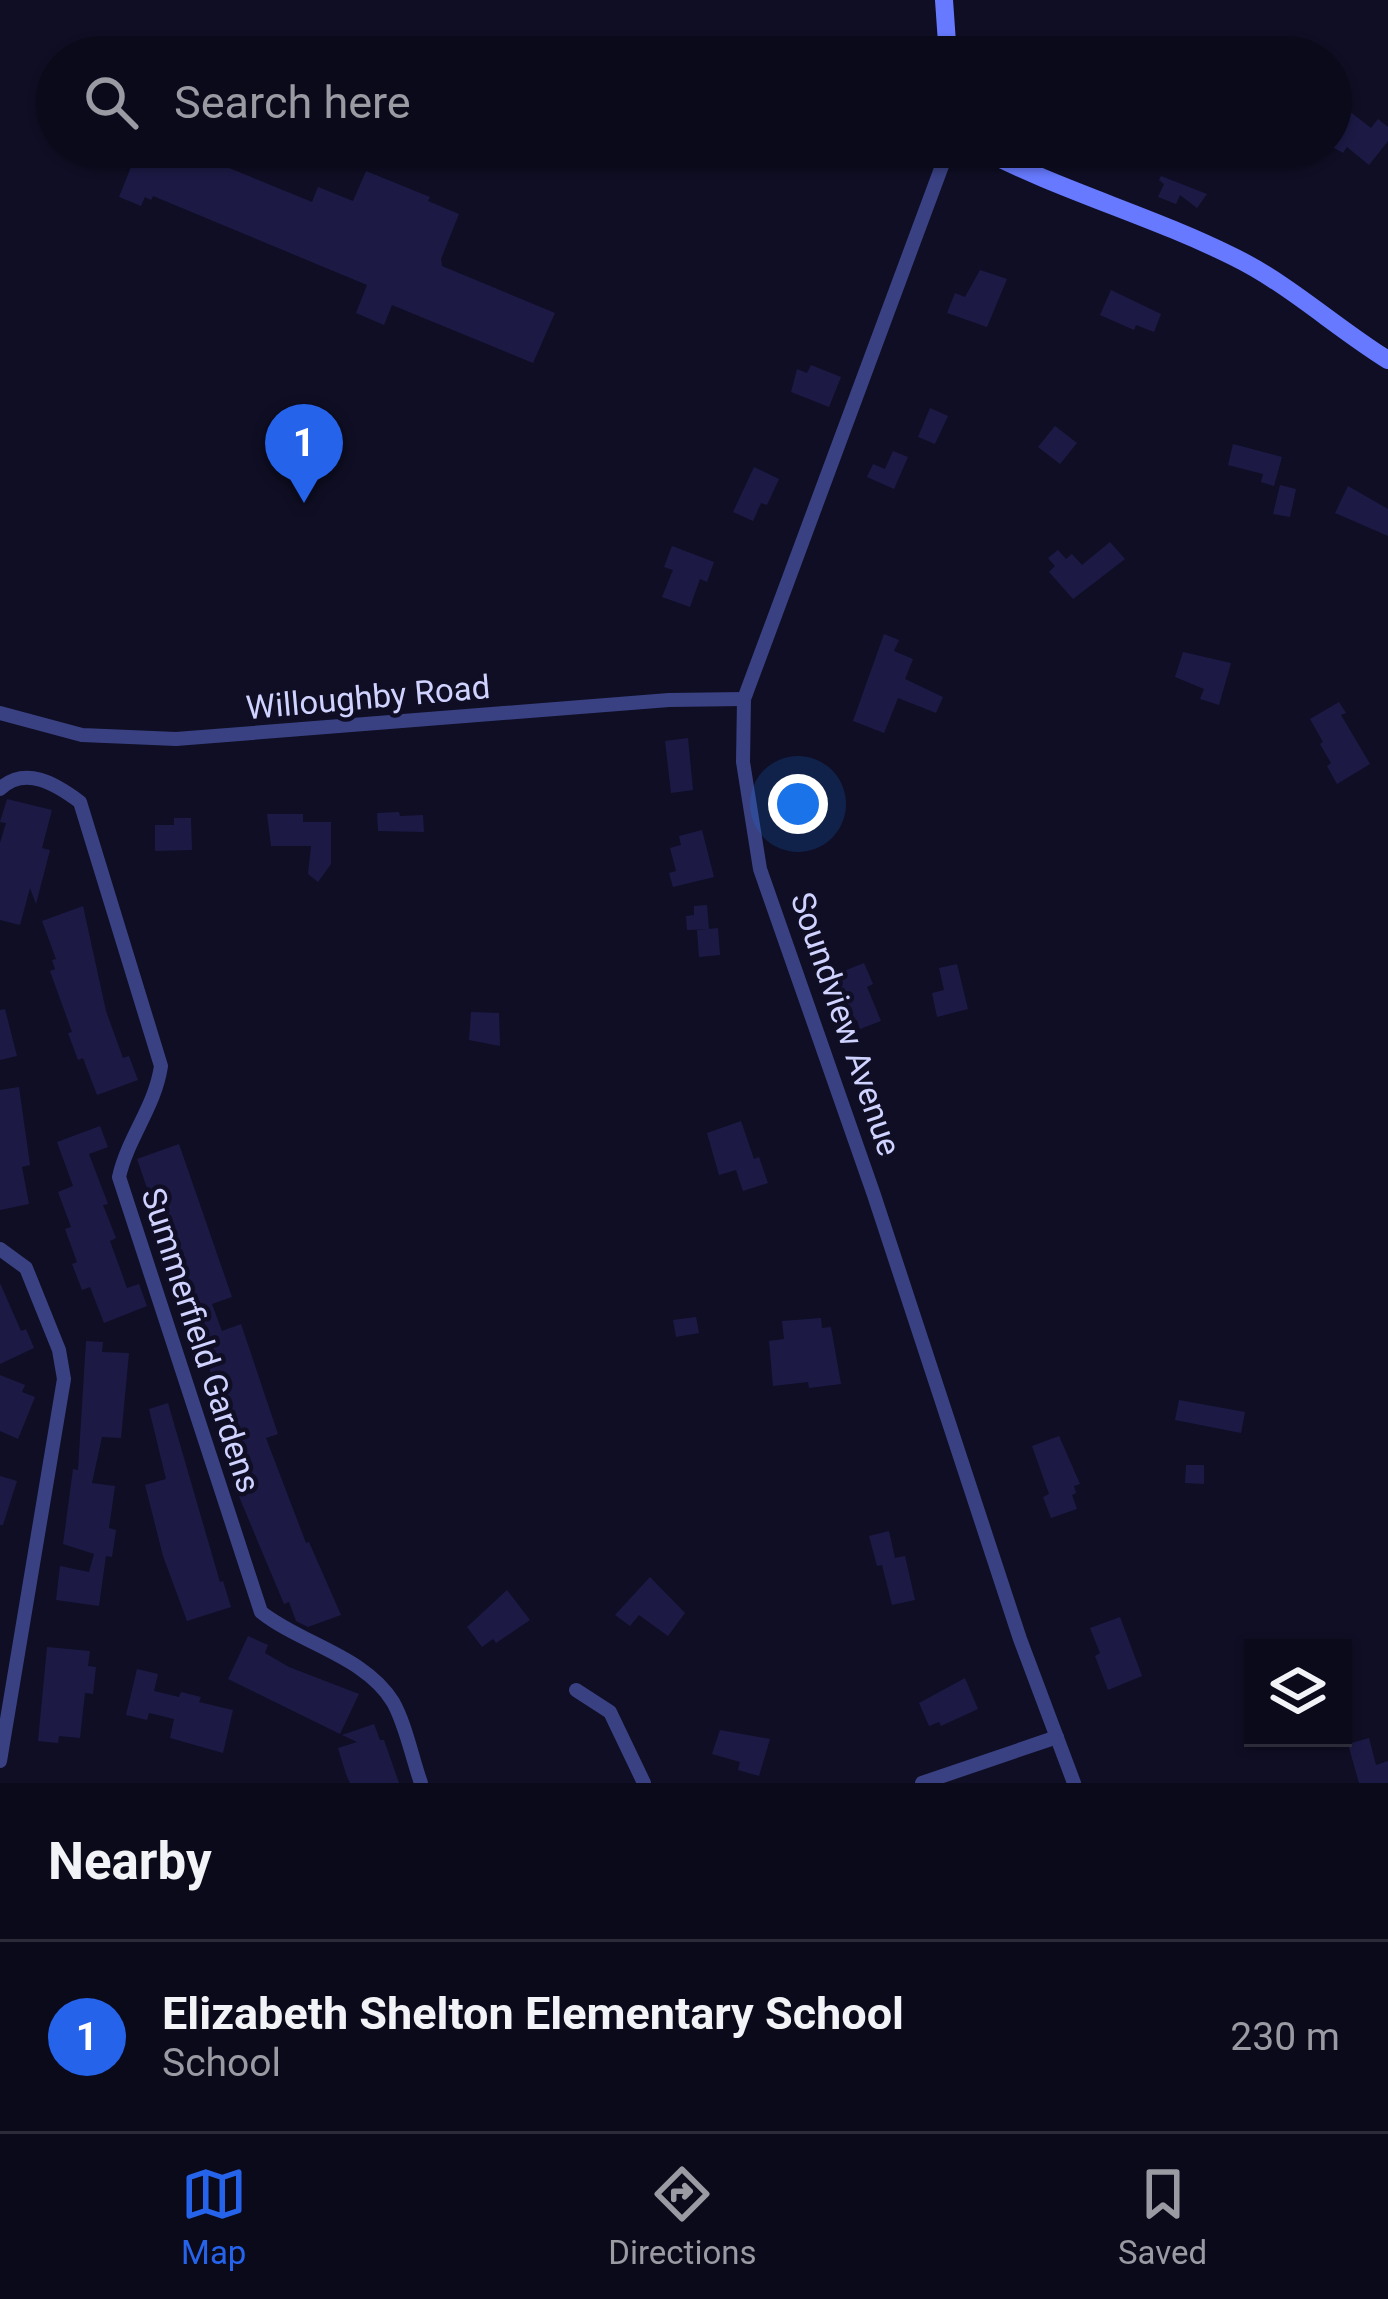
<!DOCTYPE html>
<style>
body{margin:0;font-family:Roboto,sans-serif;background:#191828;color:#f1f3f6}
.controls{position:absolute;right:36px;bottom:36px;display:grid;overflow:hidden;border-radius:0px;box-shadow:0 3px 9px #0004}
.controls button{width:108px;height:108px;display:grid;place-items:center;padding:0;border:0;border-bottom:3px solid #2b2b3a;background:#0b0a1b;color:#f1f3f6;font:60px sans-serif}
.you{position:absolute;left:798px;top:804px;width:42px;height:42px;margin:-30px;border:9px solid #fff;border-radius:50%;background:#1a73e8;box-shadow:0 0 0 18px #1a73e833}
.badge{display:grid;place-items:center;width:78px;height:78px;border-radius:50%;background:#2563eb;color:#fff;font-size:39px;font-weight:700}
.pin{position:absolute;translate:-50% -99px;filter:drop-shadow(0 3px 6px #0008)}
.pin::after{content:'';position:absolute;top:63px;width:42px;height:36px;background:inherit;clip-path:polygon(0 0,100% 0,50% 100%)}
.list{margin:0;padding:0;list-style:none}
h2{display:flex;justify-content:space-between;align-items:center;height:156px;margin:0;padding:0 48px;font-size:51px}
h2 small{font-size:39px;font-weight:400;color:#9a9aa3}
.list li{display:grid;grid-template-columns:78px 1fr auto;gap:36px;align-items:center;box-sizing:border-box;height:192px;padding:0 48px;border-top:3px solid #2b2b3a}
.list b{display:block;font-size:45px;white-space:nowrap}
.list p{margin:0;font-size:39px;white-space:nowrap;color:#9a9aa3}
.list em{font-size:39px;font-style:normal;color:#9a9aa3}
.icon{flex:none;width:66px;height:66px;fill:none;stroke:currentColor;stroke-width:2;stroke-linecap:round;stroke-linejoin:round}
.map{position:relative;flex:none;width:1388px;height:1783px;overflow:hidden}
.search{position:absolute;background:#0b0a1b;box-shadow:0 3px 9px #0004;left:36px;right:36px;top:36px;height:132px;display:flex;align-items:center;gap:30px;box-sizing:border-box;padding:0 42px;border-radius:66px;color:#9a9aa3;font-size:45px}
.sheet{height:348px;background:#0b0a1b}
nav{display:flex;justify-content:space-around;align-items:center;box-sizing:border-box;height:168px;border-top:3px solid #2b2b3a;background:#0b0a1b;font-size:33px;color:#9a9aa3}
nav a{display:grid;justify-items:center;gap:6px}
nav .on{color:#2563eb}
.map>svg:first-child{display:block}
</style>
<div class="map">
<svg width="1388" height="1783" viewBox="0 0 1388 1783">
<rect width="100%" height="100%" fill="#0f0e24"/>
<g fill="#1c1a45">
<path d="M1349,111L1371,128L1378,119L1388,127V141L1369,165L1347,147L1343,153L1331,146V134Z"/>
<path d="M139,147H172L195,154L312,202L318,187L353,201L366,171L430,197L428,201L459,214L441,259L442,266L555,313L533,363L392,305L384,325L356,313L367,285L153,196L151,200L145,197L141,206L119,197Z"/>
<path d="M1161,176L1207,194L1197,208L1180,195L1176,204L1158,197L1164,184L1159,180Z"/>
<path d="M980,270L1007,279L987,327L947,313L955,293L965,297Z"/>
<path d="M1111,290L1161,314L1154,332L1136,325L1134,330L1100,315Z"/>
<path d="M811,365L841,377L829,407L791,392L797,369L807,373Z"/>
<path d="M930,408L948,416L935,444L918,437Z"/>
<path d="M1055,426L1077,443L1060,464L1038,447Z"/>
<path d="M1233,444L1282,457L1274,486L1261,482L1263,474L1228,465Z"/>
<path d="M893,451L908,457L894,489L867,477L873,464L885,469Z"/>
<path d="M754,467L779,479L767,505L761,503L753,521L733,512Z"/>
<path d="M1280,485L1296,489L1290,517L1273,514Z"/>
<path d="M1348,486L1388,509V536L1335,513Z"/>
<path d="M1110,542L1125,559L1073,599L1049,572L1055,566L1048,558L1058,550L1066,559L1072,554L1082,565Z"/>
<path d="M672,546L714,562L707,582L700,579L690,607L662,597L673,570L664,567Z"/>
<path d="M884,634L899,640L894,651L913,659L905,679L943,697L936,713L898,698L884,733L853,721Z"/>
<path d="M1183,652L1231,663L1219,705L1200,699L1204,689L1175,677Z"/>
<path d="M1339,702L1346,713L1341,715L1370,764L1337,784L1327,766L1331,763L1320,744L1323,742L1310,719Z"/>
<path d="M688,738L693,790L671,793L665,741Z"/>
<path d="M7,799L52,810L42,848L50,850L36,904L30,888L20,925L0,920V843L6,823L0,822Z"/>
<path d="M399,812L400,816L423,815L424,832L378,831L377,813Z"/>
<path d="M267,814H303V822H331V864L318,882L308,874L311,846H271Z"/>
<path d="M174,818H191L192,850L155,851V825H174Z"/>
<path d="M702,830L714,877L673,887L669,873L676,871L670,848L681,845L679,836Z"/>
<path d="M707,905L709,929L687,930L686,916L694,915V906Z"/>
<path d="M83,906L106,1011L123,1058L129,1056L138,1080L97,1095L83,1058L78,1060L68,1033L72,1032L50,971L55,969L52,960L56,959L42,921Z"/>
<path d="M718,928L720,955L699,957L697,930Z"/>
<path d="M864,963L873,984L867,987L881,1021L860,1029L857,1020L841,1026L832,1005L846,1000L836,974Z"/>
<path d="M957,964L968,1009L937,1017L932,993L944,990L939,968Z"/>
<path d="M5,1009L17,1056L0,1060V1010Z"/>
<path d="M471,1012L499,1013L500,1046L469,1040Z"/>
<path d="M19,1087L30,1165L22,1167L29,1204L0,1210V1090Z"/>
<path d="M741,1121L754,1159L759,1157L768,1183L743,1191L736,1170L719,1175L707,1133Z"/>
<path d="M100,1126L108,1147L89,1154L108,1204L103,1205L116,1238L110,1241L127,1288L139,1284L147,1306L104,1323L90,1287L82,1290L72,1264L77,1262L65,1229L71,1227L58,1192L73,1186L57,1142Z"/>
<path d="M179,1144L232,1297L212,1304L222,1331L241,1324L278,1434L266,1438L306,1543L309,1542L341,1615L308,1627L296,1621L289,1602L284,1604L240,1499L233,1476L245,1472L137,1159Z"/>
<path d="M0,1283L21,1331L26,1329L34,1348L0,1364Z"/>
<path d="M696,1317L699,1333L676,1337L673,1320Z"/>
<path d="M821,1318L822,1328L831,1327L841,1384L809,1388L808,1382L773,1386L769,1341L784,1339L782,1321Z"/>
<path d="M86,1341L103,1342L102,1352L129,1353L121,1438L102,1437L92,1483L115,1486L109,1528L116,1530L112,1557L106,1556L99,1606L56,1600L60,1566L89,1572L94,1554L63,1544L73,1469L78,1470Z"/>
<path d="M0,1375L25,1385L22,1392L35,1397L18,1439L0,1431Z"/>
<path d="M1179,1400L1245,1412L1241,1433L1175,1420Z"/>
<path d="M168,1403L220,1582L223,1581L231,1607L187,1621L163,1556L145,1485L166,1479L149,1409Z"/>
<path d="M1059,1436L1080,1484L1074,1486L1076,1493L1072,1495L1077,1509L1051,1518L1043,1497L1049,1494L1032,1446Z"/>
<path d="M1186,1465H1204V1484L1185,1483Z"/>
<path d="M0,1476L17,1481L3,1525H0Z"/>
<path d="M889,1531L895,1558L905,1556L915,1600L892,1605L882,1565L877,1566L869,1536Z"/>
<path d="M650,1577L685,1613L668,1636L639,1615L630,1626L615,1615Z"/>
<path d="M507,1590L530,1620L496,1643L493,1639L482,1647L467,1627Z"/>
<path d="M1120,1617L1142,1676L1108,1690L1095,1656L1100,1653L1090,1628Z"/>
<path d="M248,1636L268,1645L265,1653L289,1667L359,1694L340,1734L228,1679Z"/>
<path d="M47,1647L90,1651L88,1666L96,1667L93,1694L85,1693L80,1738L59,1736L58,1743L38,1741Z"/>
<path d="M137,1669L158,1674L154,1691L179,1697L181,1692L201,1697L199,1702L233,1710L223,1753L170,1738L174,1719L149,1713L147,1720L126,1715Z"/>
<path d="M965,1678L978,1709L941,1726L939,1722L929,1726L919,1703Z"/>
<path d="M374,1724L380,1740H384L399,1783H350L346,1774L338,1748L357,1742L342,1735Z"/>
<path d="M720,1730L770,1739L759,1776L738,1770L740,1762L712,1754Z"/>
<path d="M1369,1738L1376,1765L1388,1761V1783H1359L1348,1744Z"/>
</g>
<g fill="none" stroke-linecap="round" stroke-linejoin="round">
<g stroke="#394183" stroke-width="14">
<path d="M949,147L744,699L743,762L760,869L874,1195L1020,1639L1074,1783"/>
<path d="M0,713L82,735L176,739L669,700L744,699"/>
<path d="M0,789C25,765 56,784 80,802L161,1066C155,1107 128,1137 119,1177L261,1612C301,1644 365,1656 393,1702C406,1725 412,1758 421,1783"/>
<path d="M0,1249L26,1268L59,1350L64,1379L0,1761"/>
<path d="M576,1690L610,1712L644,1783"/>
<path d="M922,1783L1057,1737"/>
</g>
<g stroke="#677aff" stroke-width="18">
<path d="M944,0L948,57"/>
<path d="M977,147C1060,191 1150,215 1234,257C1289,284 1335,327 1388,360"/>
</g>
</g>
<g text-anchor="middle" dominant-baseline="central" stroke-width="9" stroke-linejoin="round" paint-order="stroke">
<g font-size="33" fill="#d0d2ff" stroke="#0f0e24">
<text transform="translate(368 697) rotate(-5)">Willoughby Road</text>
<text transform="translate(846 1024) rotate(71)">Soundview Avenue</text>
<text transform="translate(201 1340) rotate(72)">Summerfield Gardens</text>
</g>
</g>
</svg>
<div class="controls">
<button><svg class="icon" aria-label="layers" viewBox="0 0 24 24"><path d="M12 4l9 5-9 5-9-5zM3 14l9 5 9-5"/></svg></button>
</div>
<div class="you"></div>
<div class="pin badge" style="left:304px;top:503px">1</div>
<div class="search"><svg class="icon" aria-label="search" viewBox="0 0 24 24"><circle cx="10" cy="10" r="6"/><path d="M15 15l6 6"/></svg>Search here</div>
</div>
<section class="sheet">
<h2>Nearby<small></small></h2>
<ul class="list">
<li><span class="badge">1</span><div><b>Elizabeth Shelton Elementary School</b><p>School</p></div><em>230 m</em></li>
</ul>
</section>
<nav>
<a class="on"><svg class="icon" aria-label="map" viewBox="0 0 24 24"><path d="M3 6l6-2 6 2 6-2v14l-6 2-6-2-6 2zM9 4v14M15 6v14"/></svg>Map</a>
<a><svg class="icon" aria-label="directions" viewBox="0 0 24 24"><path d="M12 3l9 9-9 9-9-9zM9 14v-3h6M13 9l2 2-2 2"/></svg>Directions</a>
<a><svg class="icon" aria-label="saved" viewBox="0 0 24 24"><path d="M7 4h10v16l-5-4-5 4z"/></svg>Saved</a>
</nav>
